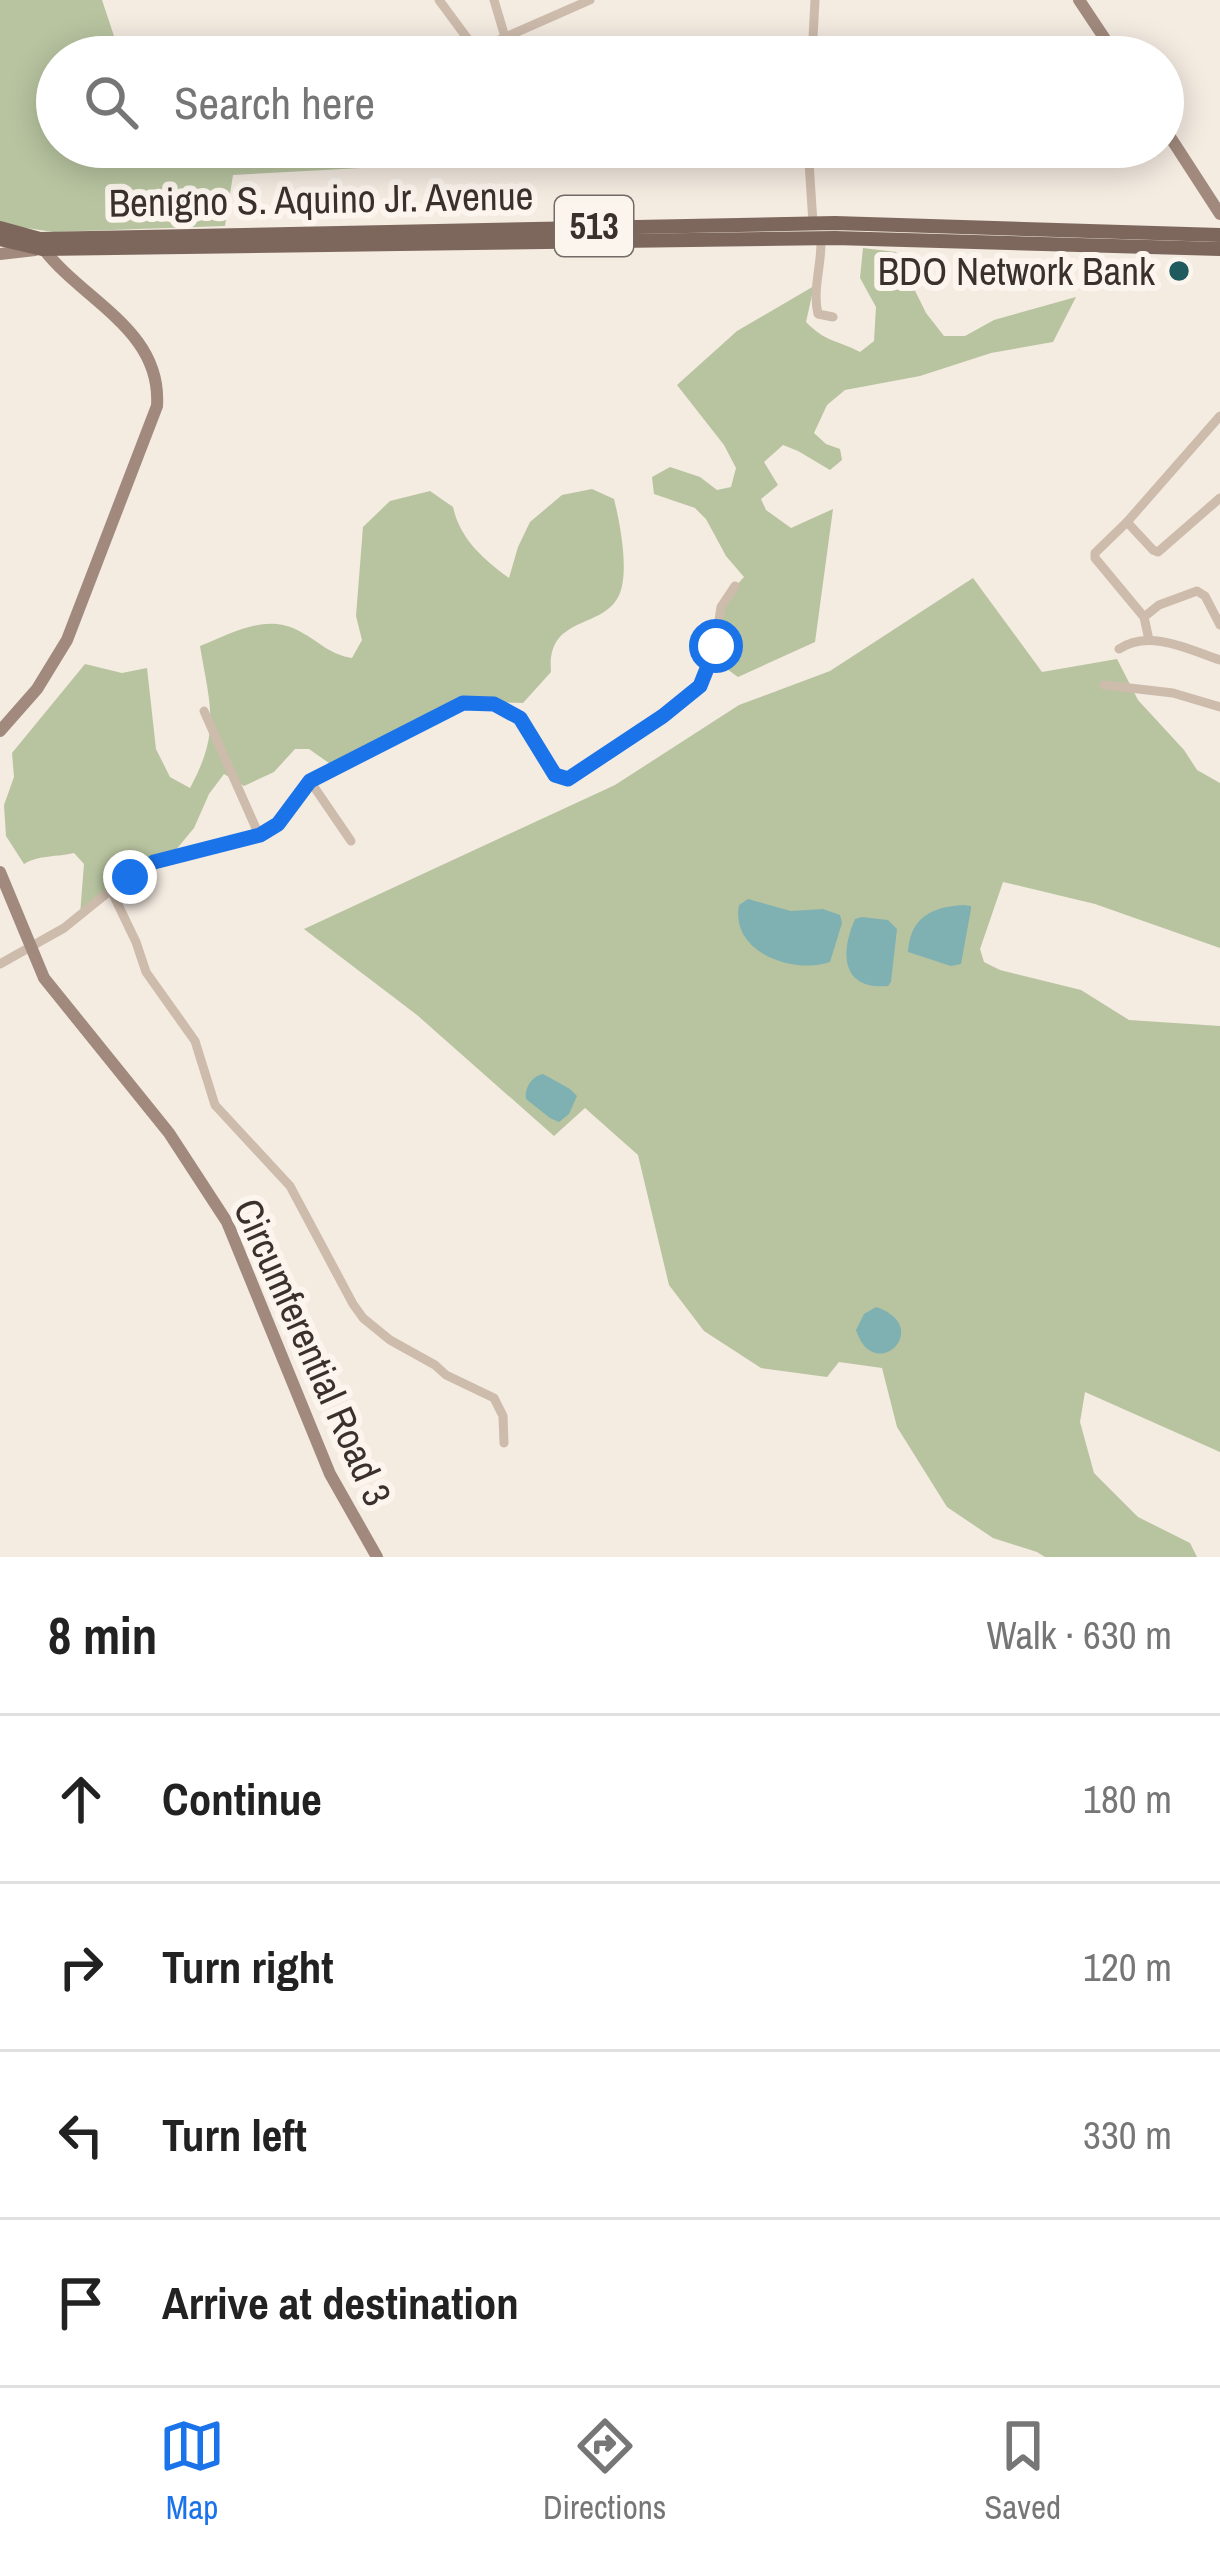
<!DOCTYPE html>
<meta charset="utf-8">
<style>
body{margin:0;font-family:"Archivo Narrow",sans-serif;background:#f2f2f2;color:#222}
.stop{position:absolute;width:36px;height:36px;margin:-27px;border:9px solid #1a73e8;border-radius:50%;background:#fff}
.stop.end{background:#1a73e8;border-color:#fff;box-shadow:0 3px 12px #0008}
.list{margin:0;padding:0;list-style:none}
h2{display:flex;justify-content:space-between;align-items:center;height:156px;margin:0;padding:0 48px;font-size:51px}
h2 small{font-size:39px;font-weight:400;color:#767676}
.list li{display:grid;grid-template-columns:78px 1fr auto;gap:36px;align-items:center;box-sizing:border-box;height:168px;padding:0 48px;border-top:3px solid #e0e0e0}
.list b{display:block;font-size:45px;white-space:nowrap}
.list em{font-size:39px;font-style:normal;color:#767676}
.icon{flex:none;width:66px;height:66px;fill:none;stroke:currentColor;stroke-width:2;stroke-linecap:round;stroke-linejoin:round}
.map{position:relative;flex:none;width:1220px;height:1557px;overflow:hidden}
.search{position:absolute;background:#fff;box-shadow:0 6px 30px #0003;left:36px;right:36px;top:36px;height:132px;display:flex;align-items:center;gap:30px;box-sizing:border-box;padding:0 42px;border-radius:66px;color:#767676;font-size:45px}
.sheet{height:828px;background:#fff}
nav{display:flex;justify-content:space-around;align-items:center;box-sizing:border-box;height:168px;border-top:3px solid #e0e0e0;background:#fff;font-size:33px;color:#767676}
nav a{display:grid;justify-items:center;gap:6px}
nav .on{color:#1a73e8}
.map>svg:first-child{display:block}
</style>
<div class="map">
<svg width="1220" height="1557" viewBox="0 0 1220 1557">
<rect width="100%" height="100%" fill="#f4ebe1"/>
<g fill="#b8c4a0">
<path d="M0,0H102L121,57H57V147H398L399,166L233,175L225,226L54,232L12,226L0,222Z"/>
<path d="M863,248L896,252L926,313L944,336H965L994,320L1076,297L1053,342L991,353L920,376L845,390L827,405L814,433L826,444L840,449L842,460L830,470L798,451L783,445L764,462L778,485L761,499L766,510L791,528L833,509L815,642L738,677L720,664L715,638L722,601L744,577L726,556L706,519L695,508L654,494L652,477L670,467L700,477L717,490L731,487L736,468L724,445L677,385L737,331L814,286L806,322C827,343 835,339 860,352L874,341L876,307L860,278Z"/>
<path d="M592,489L614,499C620,523 629,569 620,593C605,631 546,613 551,672L523,703L467,701L336,768L309,749H295L274,772L244,786L224,774L209,794L194,828L175,851L150,861L80,915L84,864L74,853C58,857 38,855 24,864L6,836L4,805L14,777L12,753L85,664L122,673L147,668L156,749L170,777L190,788C221,731 210,706 200,646C233,633 267,612 301,632C319,642 331,655 352,658L362,640L356,616L363,527L390,501L430,491L453,507C460,539 483,559 509,578L518,547L530,522L562,495Z"/>
<path d="M973,578L1042,672L1117,659L1138,700L1184,750L1197,770L1220,783V948L1095,904L1003,882L980,949L984,962L1000,970L1081,990L1129,1020L1220,1026V1452L1085,1392L1080,1422L1094,1473L1138,1517L1190,1543L1197,1557H1045L1037,1552L993,1538L947,1507L897,1427L882,1368L839,1362L827,1377L761,1368L704,1331L669,1285L638,1155L585,1108L554,1136L417,1015L304,929L615,785L739,705L830,671Z"/>
</g>
<g fill="#7fb0b2">
<path d="M748,899L791,911L823,909L840,915L842,923L830,962C793,975 730,952 739,905Z"/>
<path d="M963,905L971,906V909L961,964L951,966L908,952C910,917 932,907 963,905Z"/>
<path d="M862,917L888,920L897,929L891,982L888,986C841,990 840,953 855,919Z"/>
<path d="M543,1074L570,1089L577,1096L569,1114L559,1122L550,1118L526,1099C524,1088 532,1076 543,1074Z"/>
<path d="M876,1307C935,1327 874,1386 856,1330L864,1314Z"/>
</g>
<g fill="none" stroke-linecap="round" stroke-linejoin="round">
<g stroke="#cdbbac" stroke-width="9">
<path d="M439,0L476,50L590,0"/>
<path d="M494,0L505,37"/>
<path d="M812,57L815,0"/>
<path d="M808,147L813,223"/>
<path d="M821,239C822,265 812,289 818,314L833,317"/>
<path d="M1127,522L1153,550L1158,552L1220,498"/>
<path d="M1144,617L1159,605L1197,591L1205,596L1220,625"/>
<path d="M1149,640L1144,617L1095,558V553L1127,522L1220,416"/>
<path d="M1119,649C1149,629 1188,649 1220,660"/>
<path d="M1104,685L1173,693L1220,707"/>
<path d="M204,711L259,835"/>
<path d="M310,781L351,841"/>
<path d="M111,890L136,942L146,972L195,1041L215,1105L290,1186L353,1304L363,1318L390,1340L435,1365L446,1375L494,1398L503,1416L504,1443"/>
<path d="M0,964L64,928L111,890L154,863L259,835L278,824L310,781L462,703L494,704L520,718L555,775L568,779L574,777L663,716L700,686L715,646L721,607L735,586"/>
</g>
<g stroke="#a18a7d" stroke-width="12">
<path d="M1079,0L1117,57"/>
<path d="M1163,126L1220,214"/>
<path d="M0,254L35,250"/>
<path d="M0,731L37,689L67,640L157,406C162,329 82,301 42,247"/>
<path d="M0,872L44,978L169,1133L227,1222L330,1474L377,1557"/>
</g>
<g stroke="#7d675c" stroke-width="14">
<path d="M0,228L40,239L835,223L1220,235"/>
<path d="M0,239L42,249L835,238L1220,249"/>
</g>
</g>
<g fill="none" stroke-linecap="round" stroke-linejoin="round">
<path stroke="#1a73e8" stroke-width="15" d="M130,877L154,862L260,835L278,824L310,781L463,703L494,704L520,718L555,775L568,779L663,716L700,686L716,646"/>
</g>
<circle fill="#1f5a5e" stroke="#fbf5ee" stroke-width="4.5" cx="1179" cy="271" r="12"/>
<g text-anchor="middle" dominant-baseline="central" stroke-width="12" stroke-linejoin="round" paint-order="stroke">
<rect fill="#fbf5ee" stroke="#756b66" stroke-width="3" x="555" y="196" width="78" height="60" rx="9"/>
<g font-size="36" font-weight="bold" fill="#3b302b">
<text x="594" y="226">513</text>
</g>
<g font-size="39" fill="#3b302b" stroke="#fbf5ee">
<text transform="translate(321 199) rotate(-1)">Benigno S. Aquino Jr. Avenue</text>
<text transform="translate(313 1352) rotate(66)">Circumferential Road 3</text>
</g>
<g font-size="39" fill="#3b302b" stroke="#fbf5ee" text-anchor="end">
<text x="1155" y="271">BDO Network Bank</text>
</g>
</g>
</svg>
<div class="stop" style="left:716px;top:646px"></div>
<div class="stop end" style="left:130px;top:877px"></div>
<div class="search"><svg class="icon" aria-label="search" viewBox="0 0 24 24"><circle cx="10" cy="10" r="6"/><path d="M15 15l6 6"/></svg>Search here</div>
</div>
<section class="sheet">
<h2>8 min<small>Walk · 630 m</small></h2>
<ul class="list">
<li><svg class="icon" aria-label="ahead" viewBox="0 0 24 24"><path d="M12 20V5M6 11l6-6 6 6"/></svg><div><b>Continue</b></div><em>180 m</em></li>
<li><svg class="icon" aria-label="right" viewBox="0 0 24 24"><path d="M7 20v-9h11M14 6l5 5-5 5"/></svg><div><b>Turn right</b></div><em>120 m</em></li>
<li><svg class="icon" aria-label="left" viewBox="0 0 24 24"><path d="M17 20v-9H6M10 6l-5 5 5 5"/></svg><div><b>Turn left</b></div><em>330 m</em></li>
<li><svg class="icon" aria-label="arrive" viewBox="0 0 24 24"><path d="M6 21V4h12l-3 4 3 4H6"/></svg><div><b>Arrive at destination</b></div></li>
</ul>
</section>
<nav>
<a class="on"><svg class="icon" aria-label="map" viewBox="0 0 24 24"><path d="M3 6l6-2 6 2 6-2v14l-6 2-6-2-6 2zM9 4v14M15 6v14"/></svg>Map</a>
<a><svg class="icon" aria-label="directions" viewBox="0 0 24 24"><path d="M12 3l9 9-9 9-9-9zM9 14v-3h6M13 9l2 2-2 2"/></svg>Directions</a>
<a><svg class="icon" aria-label="saved" viewBox="0 0 24 24"><path d="M7 4h10v16l-5-4-5 4z"/></svg>Saved</a>
</nav>
